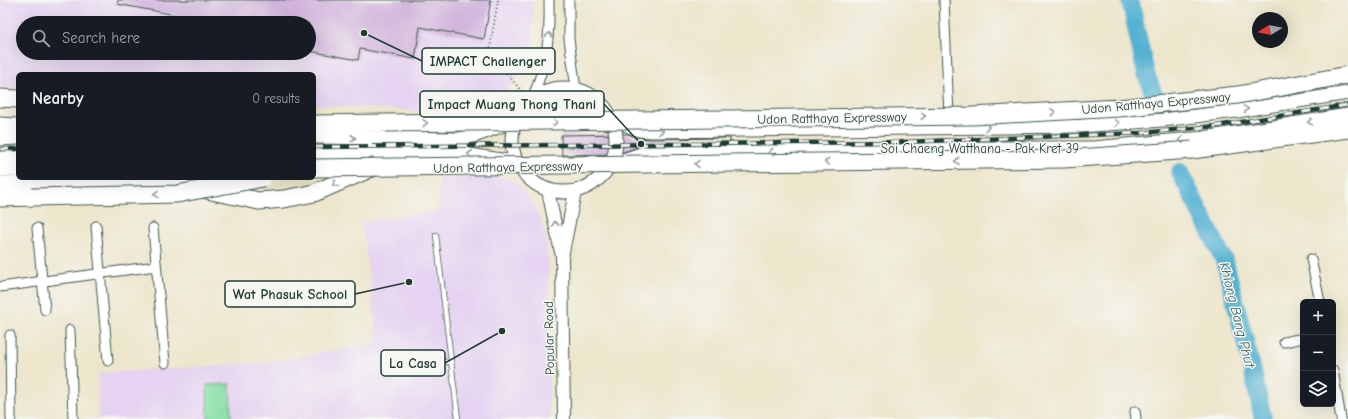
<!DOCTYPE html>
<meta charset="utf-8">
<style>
body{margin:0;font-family:"Comic Neue",sans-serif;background:#20242c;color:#f1f3f6}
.controls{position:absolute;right:12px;bottom:12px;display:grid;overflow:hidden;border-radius:6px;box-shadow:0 4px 16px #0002}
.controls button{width:36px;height:36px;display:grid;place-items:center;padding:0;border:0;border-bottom:1px solid #363941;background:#171b24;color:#f1f3f6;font:20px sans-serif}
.compass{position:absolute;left:1252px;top:12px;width:36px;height:36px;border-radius:50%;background:#171b24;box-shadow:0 4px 16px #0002;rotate:260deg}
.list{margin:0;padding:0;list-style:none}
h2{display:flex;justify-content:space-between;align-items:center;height:52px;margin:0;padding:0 16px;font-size:17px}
h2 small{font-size:13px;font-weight:400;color:#9ea1a6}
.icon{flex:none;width:22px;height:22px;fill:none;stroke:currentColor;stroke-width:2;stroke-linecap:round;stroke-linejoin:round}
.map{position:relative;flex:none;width:1348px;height:419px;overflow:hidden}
.search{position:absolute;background:#171b24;box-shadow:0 4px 16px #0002;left:16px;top:16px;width:300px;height:44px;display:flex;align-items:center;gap:10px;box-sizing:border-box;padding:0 14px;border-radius:22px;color:#9ea1a6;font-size:15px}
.panel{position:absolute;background:#171b24;box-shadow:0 4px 16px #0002;left:16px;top:72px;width:300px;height:108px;border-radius:6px}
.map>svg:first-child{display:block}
</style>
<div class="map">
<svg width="1348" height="419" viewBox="0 0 1348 419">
<rect width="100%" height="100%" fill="#f6f6f2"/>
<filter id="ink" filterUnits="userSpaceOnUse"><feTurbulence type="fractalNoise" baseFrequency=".025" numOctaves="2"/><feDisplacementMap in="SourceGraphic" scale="8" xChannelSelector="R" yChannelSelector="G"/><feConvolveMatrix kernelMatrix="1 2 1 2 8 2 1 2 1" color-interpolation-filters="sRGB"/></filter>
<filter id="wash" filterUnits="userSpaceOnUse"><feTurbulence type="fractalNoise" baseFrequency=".012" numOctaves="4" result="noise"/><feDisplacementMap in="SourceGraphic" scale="16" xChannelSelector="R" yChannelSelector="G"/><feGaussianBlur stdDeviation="0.9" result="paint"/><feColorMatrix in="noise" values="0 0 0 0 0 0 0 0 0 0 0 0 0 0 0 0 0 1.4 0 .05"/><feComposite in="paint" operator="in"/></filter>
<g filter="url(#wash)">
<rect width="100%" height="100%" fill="#ede6cc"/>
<g fill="#e5d3f1" fill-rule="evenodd">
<path d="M0,0H533V59L487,115L314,105V74H18V88L0,87ZM23,23H309V53H23Z"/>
<path d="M498,176L518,184L535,207L547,237L549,271V419H98V373L264,363L378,343L362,222L440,210L438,178Z"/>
</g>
<path fill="#85dfa4" stroke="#528e6c" d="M230,384L231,419H208L207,385Z"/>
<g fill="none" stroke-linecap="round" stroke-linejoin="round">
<g stroke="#53b1d1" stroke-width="18">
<path d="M1130,0L1146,74L1154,95"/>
<path d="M1180,172L1225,262L1252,368L1263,419"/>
</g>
</g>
<g id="blocks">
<g fill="#d1b3dc">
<path d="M118,0H491L484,39L420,27L415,59L360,49L358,60L309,51V23H219L117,4Z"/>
<path d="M628,134L638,138L651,139L730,138V144H647L617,154L562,155L561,135Z"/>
</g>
</g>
</g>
<g filter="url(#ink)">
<use href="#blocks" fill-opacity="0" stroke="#3e564b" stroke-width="1"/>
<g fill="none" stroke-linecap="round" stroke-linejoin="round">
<g stroke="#3e564b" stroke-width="6">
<g id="service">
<path d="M436,235L458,419"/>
<path d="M417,360L450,362"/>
</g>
</g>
<g stroke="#3e564b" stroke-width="11">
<g id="minor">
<path d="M569,0V39L576,89"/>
<path d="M944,0L949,116"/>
<path d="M532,99C547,62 550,40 549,0"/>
<path d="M96,226L108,361"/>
<path d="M37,228L45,310"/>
<path d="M153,228L165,363"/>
<path d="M1311,259L1320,302"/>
<path d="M0,287L156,266"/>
<path d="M70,330L73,419"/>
<path d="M10,335L11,419"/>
<path d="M1284,342L1303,338"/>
<path d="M1333,370L1341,419"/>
<path d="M1135,411L1136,419"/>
</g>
</g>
<g stroke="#3e564b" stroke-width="14">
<g id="tertiary">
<path d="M548,191L561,252"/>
<path d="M564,419L562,257L575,192"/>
</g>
</g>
<g stroke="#3e564b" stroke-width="15">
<g id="secondary">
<circle cx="564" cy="140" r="52"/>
<path d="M620,122L639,130L652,131L1080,126L1162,120L1237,111L1348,93"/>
<path d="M314,137L459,139L477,135L506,124"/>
<path d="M0,139L18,138"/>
<path d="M314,153H457L507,161"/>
<path d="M0,158L18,157"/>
<path d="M621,161L647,152H749L938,148H1093L1204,138L1348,115"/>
</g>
</g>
<g stroke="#3e564b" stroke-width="19">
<g id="motorway">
<path d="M0,98L18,99"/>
<path d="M314,124L386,123"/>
<path d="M0,126L18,127"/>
<path d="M1192,150L1348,129"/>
<path d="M0,168H18"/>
<path d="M0,185L169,182L259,201L284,199L314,193L409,152"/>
<path d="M0,198L32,197"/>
</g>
</g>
<use href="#service" stroke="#fff" stroke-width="4.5"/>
<use href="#minor" stroke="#fff" stroke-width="9"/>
<use href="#tertiary" stroke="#fff" stroke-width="12"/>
<use href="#secondary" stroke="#fff" stroke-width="13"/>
<use href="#motorway" stroke="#fff" stroke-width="17"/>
<g stroke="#1f3d34" stroke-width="4.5">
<g id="rail">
<path d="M314,147L902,142L1141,133L1216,126L1348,105"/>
<path d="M0,149H18"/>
</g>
</g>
<use href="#rail" stroke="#f6f6f2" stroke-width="3" stroke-dasharray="9" stroke-linecap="butt"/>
<g stroke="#3e564b" stroke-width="19" stroke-linecap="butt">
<g id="motorway-bridge">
<path d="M386,123L972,116L1119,108L1238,95L1348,75"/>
<path d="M315,168L1064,159L1192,150"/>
<path d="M32,197L177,194L263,178"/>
</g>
</g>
<path stroke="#3e564b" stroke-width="2" stroke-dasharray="1 3" stroke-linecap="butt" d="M498,0L489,54L537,108"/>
<use href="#motorway-bridge" stroke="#fff" stroke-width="17"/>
</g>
<defs><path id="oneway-chevron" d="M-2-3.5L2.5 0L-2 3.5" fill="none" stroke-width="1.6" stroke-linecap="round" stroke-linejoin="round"/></defs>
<g stroke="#8f9e9a">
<use href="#oneway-chevron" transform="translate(549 35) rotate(-86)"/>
<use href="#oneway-chevron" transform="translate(1246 109) rotate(-9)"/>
<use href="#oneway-chevron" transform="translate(1053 112) rotate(-3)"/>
<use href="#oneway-chevron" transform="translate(923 116) rotate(-1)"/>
<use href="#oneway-chevron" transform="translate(555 122) rotate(-1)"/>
<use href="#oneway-chevron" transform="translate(1310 122) rotate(171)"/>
<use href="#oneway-chevron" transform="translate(425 123) rotate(-1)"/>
<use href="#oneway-chevron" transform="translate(1117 123) rotate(-4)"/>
<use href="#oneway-chevron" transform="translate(987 127) rotate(-1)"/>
<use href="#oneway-chevron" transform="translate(661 131)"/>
<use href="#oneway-chevron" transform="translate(353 138)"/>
<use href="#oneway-chevron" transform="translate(1181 140) rotate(174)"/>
<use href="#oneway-chevron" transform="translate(771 152) rotate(179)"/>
<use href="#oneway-chevron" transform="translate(470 154) rotate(-173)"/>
<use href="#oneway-chevron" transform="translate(957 161) rotate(179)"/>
<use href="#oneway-chevron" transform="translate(827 162) rotate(179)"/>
<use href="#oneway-chevron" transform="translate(697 164) rotate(179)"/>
<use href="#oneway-chevron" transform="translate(335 184) rotate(157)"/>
<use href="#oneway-chevron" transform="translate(156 194) rotate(179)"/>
<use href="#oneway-chevron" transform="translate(555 224) rotate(-102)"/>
</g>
</g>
<g text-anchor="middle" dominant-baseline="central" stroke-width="3" stroke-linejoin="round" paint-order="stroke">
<g font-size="13" fill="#1f3d34" stroke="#f6f6f2">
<text transform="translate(1156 103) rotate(-5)">Udon Ratthaya Expressway</text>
<text transform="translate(832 118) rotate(-1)">Udon Ratthaya Expressway</text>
<text x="980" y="148">Soi Chaeng Watthana - Pak Kret 39</text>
<text transform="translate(508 167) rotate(-1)">Udon Ratthaya Expressway</text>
<text transform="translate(549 338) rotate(-91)">Popular Road</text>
</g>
<g font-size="14" font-style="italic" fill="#2f6063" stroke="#f6f6f2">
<text transform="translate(1237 315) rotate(76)">Khlong Bang Phut</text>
</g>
</g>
<path fill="none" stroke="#1f3d34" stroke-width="1.5" d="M364 33L422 61M641 144L604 104M409 282L355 294M502 331L445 363"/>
<g fill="#1f3d34" stroke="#f6f6f2" stroke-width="1.5">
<circle cx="364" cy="33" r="4"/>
<circle cx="641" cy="144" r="4"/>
<circle cx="409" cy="282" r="4"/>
<circle cx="502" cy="331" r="4"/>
</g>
<g fill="#f6f6f2" stroke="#1f3d34" stroke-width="1.5">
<rect x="422" y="48" width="133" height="26" rx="4"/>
<rect x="420" y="91" width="184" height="26" rx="4"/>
<rect x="225" y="281" width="130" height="26" rx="4"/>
<rect x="381" y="350" width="64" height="26" rx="4"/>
</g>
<g font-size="14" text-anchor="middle" font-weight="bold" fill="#1f3d34">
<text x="488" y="66">IMPACT Challenger</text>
<text x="512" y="109">Impact Muang Thong Thani</text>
<text x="290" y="299">Wat Phasuk School</text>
<text x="413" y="368">La Casa</text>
</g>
</svg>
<div class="controls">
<button>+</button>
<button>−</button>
<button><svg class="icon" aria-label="layers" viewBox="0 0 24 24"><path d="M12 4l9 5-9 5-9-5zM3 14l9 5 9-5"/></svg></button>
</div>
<svg class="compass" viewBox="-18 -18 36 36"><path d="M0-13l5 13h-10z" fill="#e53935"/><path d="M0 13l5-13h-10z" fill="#9ea1a6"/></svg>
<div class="search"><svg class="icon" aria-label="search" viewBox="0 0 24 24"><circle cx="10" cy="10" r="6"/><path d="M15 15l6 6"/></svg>Search here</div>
<section class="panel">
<h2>Nearby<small>0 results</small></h2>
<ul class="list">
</ul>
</section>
</div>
